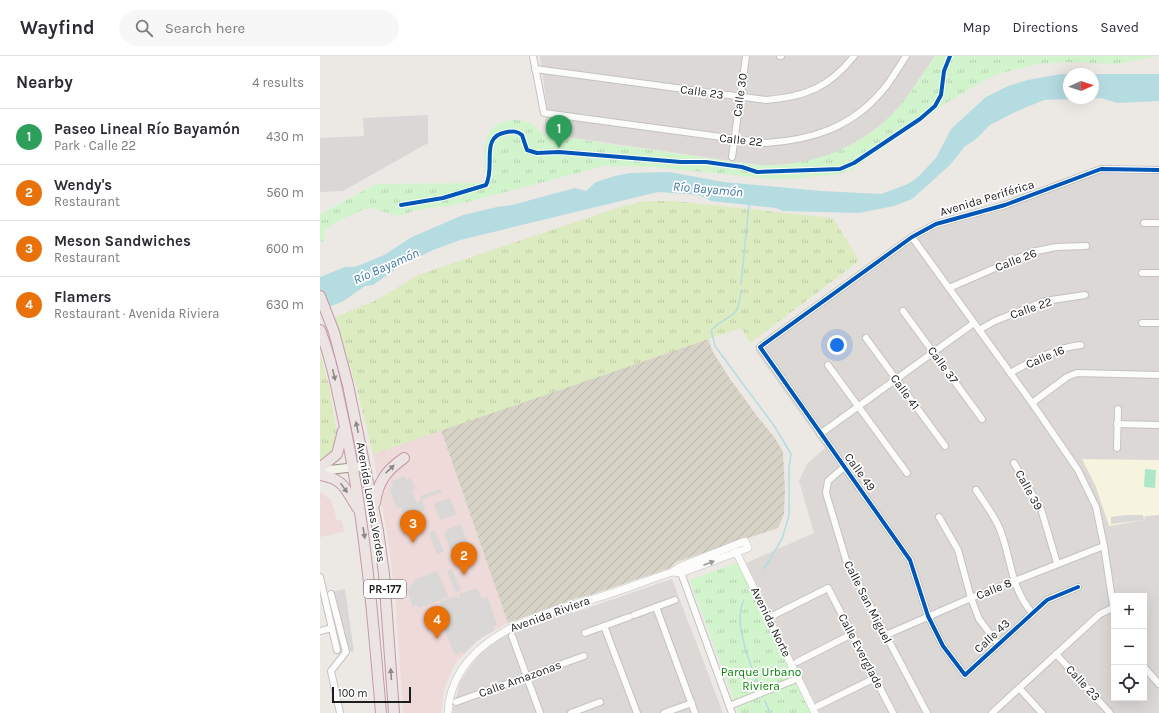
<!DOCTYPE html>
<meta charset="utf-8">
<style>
body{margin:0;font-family:Karla,sans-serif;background:#f7f7f7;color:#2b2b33}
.controls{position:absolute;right:12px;bottom:12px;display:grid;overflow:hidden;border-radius:0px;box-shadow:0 4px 16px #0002}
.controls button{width:36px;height:36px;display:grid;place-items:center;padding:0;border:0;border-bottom:1px solid #e1e1e2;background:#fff;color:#2b2b33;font:20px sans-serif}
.compass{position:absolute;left:743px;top:12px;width:36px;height:36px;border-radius:50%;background:#fff;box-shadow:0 4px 16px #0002;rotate:87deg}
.scale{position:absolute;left:12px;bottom:10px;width:79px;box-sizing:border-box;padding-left:4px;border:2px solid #1d1d1d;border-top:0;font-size:11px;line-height:14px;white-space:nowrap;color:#1d1d1d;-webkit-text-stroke:3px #fff;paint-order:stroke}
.you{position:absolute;left:517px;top:289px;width:14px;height:14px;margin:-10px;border:3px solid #fff;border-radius:50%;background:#1a73e8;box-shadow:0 0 0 6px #1a73e833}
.badge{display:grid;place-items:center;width:26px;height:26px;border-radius:50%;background:#0b8043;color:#fff;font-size:13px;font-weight:700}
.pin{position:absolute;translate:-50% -33px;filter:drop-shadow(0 1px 2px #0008)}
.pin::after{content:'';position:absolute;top:21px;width:14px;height:12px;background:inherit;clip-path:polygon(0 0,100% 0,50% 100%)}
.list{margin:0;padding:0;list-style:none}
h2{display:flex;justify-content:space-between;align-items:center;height:52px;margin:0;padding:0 16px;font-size:17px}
h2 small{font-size:13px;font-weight:400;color:#7c7c81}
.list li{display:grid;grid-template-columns:26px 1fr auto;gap:12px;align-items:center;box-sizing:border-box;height:56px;padding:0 16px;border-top:1px solid #e1e1e2}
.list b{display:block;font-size:15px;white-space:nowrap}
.list p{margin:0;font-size:13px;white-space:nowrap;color:#7c7c81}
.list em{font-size:13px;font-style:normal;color:#7c7c81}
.icon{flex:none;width:22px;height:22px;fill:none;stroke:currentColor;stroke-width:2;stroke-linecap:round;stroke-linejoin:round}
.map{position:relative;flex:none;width:839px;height:657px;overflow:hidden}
header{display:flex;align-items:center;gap:24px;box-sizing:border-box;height:56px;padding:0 20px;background:#fff;border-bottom:1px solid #e1e1e2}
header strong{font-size:19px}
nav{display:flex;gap:22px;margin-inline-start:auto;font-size:14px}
.search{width:280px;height:36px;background:#f7f7f7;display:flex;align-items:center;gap:10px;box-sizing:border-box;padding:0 14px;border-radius:22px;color:#7c7c81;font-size:15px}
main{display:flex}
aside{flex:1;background:#fff}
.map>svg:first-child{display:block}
</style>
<header>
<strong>Wayfind</strong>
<div class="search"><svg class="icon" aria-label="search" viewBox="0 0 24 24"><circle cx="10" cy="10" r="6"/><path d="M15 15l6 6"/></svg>Search here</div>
<nav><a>Map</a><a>Directions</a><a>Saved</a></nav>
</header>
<main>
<aside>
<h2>Nearby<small>4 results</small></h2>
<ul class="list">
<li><span class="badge" style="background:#2e9e5b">1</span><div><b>Paseo Lineal Río Bayamón</b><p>Park · Calle 22</p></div><em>430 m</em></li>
<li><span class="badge" style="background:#e8710a">2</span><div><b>Wendy's</b><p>Restaurant</p></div><em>560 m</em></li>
<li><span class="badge" style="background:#e8710a">3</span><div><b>Meson Sandwiches</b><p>Restaurant</p></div><em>600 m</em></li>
<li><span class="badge" style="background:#e8710a">4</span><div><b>Flamers</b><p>Restaurant · Avenida Riviera</p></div><em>630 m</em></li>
</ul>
</aside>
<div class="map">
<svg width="839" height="657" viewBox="0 0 839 657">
<defs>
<pattern id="construction-furrows" width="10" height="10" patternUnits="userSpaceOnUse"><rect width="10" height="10" fill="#d6d3c6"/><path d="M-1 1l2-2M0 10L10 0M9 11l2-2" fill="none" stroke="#b7b5aa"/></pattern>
<pattern id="grass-tufts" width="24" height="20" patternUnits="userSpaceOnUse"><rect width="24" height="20" fill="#dcebc0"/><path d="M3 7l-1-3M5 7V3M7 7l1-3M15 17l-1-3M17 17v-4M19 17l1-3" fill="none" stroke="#bcc9a5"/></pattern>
<pattern id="park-tufts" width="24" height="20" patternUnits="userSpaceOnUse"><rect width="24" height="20" fill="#d1f4cd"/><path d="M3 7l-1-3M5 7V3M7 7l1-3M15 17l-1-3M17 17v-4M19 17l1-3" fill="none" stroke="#b3d1b0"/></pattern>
</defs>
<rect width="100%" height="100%" fill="#ece8e4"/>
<g fill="#dbd8d6" fill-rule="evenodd">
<path d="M220,0H615L584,45L567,64L543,82L507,101L478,107L445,110L227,78L225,65L227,51Z"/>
<path d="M781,113L839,114V657H498L426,507L494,477L479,425L487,408L505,392L435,294L592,181L616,168L685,149ZM794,540H824V642H794Z"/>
<path d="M352,523L403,657H132L140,626L150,611L159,599L188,576L251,553L253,557Z"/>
</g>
<g fill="#efdada">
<path d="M121,374L188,567L158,584L138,604L133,611L124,633L121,657H83L75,538L68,483L53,398Z"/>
<path d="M0,436L11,444L17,464L22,465L24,476L0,481Z"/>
</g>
<path fill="#f6f3de" d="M762,403L839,404V459L825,460L824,464L789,470L776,431Z"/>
<g fill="#dad8d6">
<path d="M108,59V87L23,135L0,136V82L44,80L43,62Z"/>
<path d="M85,420L87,424L91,422L95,433L92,434L96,446L101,444L100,440L120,433L122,436L102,444L105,454L85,462L81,451L77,452L69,432L73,430L71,426Z"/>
<path d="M130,442L137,459L120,464L114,449L116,446Z"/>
<path d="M806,459H823L824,464L791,468V461Z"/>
<path d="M141,468L151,496L137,501L136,500L133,501L124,476L127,475V473Z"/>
<path d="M115,474L124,496L117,498L109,477Z"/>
<path d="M132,513L141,534L135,536L127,515Z"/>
<path d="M117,515L129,541L99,552L97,549L93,551L87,534L90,532L89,529L94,527L93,524Z"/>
<path d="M157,532L162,543L168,541L177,569L173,571L175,574L158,584L144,598L141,595L138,599L133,596L117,551L121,549L120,545L137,540L138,543L140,542L139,538Z"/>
<path d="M25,533L34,595L29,596L14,535Z"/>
</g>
<path fill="url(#construction-furrows)" d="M388,283L393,296L408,320L437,360L455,382L463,396L465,434L464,458L458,472L356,506L350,512L271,539L257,542L188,567L121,374Z"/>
<g fill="url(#grass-tufts)">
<path d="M326,145H354L513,162L539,205L430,287L421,272L53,398L38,337L15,261L57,244L98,219L303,150Z"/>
<path d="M0,298L8,326L18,381L12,397L0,405Z"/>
</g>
<g fill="url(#park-tufts)">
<path d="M615,0H839L796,8L747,6L717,8L678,18L658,28L626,47L532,114L519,118L472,123H451L333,111L284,110L143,147L128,150L100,153L79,160L51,152L42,154L12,168L5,175L4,185L0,186V158L57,128L165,127C165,104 157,71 187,65C194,63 203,64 211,67C216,69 217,75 222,77C226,79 230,79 234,80L436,109C494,111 547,91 584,45C595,31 605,15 615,0Z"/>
<path d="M419,506L492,657H419L370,524Z"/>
</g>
<path fill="#ade6c8" d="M825,413L836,414L835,432L824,431Z"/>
<path fill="#b5dce1" d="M741,18H753H749V42H773V18H839V45L797,47L781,42L724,44L695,56L670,69L655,84L645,90L630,109L592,143L574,150L539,157L463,155L456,152L391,145L379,139L338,136L140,184L113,194L77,212L53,229L45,230L22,246L0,254V221L25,211H34L45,207L64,199L92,181L143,159L177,151L192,149L255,132L266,135L276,126L295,120L310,117L349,116L404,126L502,135L561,138L588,128L598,121L616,102L631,73L666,41L688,30L708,24Z"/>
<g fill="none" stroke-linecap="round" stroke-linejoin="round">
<g stroke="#b5dce1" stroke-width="1.5">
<path d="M421,228L429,149"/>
<path d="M421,234C418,267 410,255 391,274L395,290L455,371L471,398L469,412V459L462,483L444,513"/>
<path d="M424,544C412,565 431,610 439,631"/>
<path d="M445,645L450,657"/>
</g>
<g stroke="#c4c3c1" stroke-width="8">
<g id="minor">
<path d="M213,0L224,57L446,87C491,84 531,72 562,35C571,25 578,12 586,0"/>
<path d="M460,0H461"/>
<path d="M215,13L446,44C485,41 510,31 534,0"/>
<path d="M412,101L426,0"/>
<path d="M824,167H839"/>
<path d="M592,181L712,347L758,414L776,451L784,490L794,556"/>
<path d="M822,217H839"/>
<path d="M629,232L712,196L736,191L766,190"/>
<path d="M583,255L662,363"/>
<path d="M822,267H839"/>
<path d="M659,274L675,265L725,245L765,239"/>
<path d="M546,282L625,390"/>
<path d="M508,309L587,417"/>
<path d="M690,317C714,304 735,292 761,289"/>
<path d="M712,347L747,321L757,317L839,319"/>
<path d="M797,368L839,369"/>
<path d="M500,378L654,267"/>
<path d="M797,392L798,353"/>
<path d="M694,407L721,453L737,507"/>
<path d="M524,411L508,425L506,437L526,504L607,657"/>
<path d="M656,434C664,446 673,458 679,471C692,502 689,529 712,557"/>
<path d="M619,461L638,494L651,542L659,563L678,588"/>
<path d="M360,514L412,657"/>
<path d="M0,521L17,594"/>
<path d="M758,531L727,544L645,619L623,590L608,560L590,504L440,291L592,181L616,168L685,149L781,113L839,114"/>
<path d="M11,538L26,596L11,615L20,657"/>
<path d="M336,551L375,657"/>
<path d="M314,559L355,544"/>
<path d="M454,559L508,532L573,657"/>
<path d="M284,570L317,657"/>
<path d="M0,575L12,572"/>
<path d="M265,577L309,561"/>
<path d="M566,579L651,542L784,490"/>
<path d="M192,580L220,657"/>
<path d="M736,598L790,657"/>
<path d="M477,606L532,578"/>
<path d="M824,611L839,628"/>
<path d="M699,632L722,657"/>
<path d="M136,646L264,600"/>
<path d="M409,650L479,622"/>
<path d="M498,650L555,622"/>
<path d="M251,657L280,646"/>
<path d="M344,657L372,647"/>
<path d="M672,657L780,558L793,552"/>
</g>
</g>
<g stroke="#c4c3c1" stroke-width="8">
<g id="tertiary">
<path d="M416,496L495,657"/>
<path d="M128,657C131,585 213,559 270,544C298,536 325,525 352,516L359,511L425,485L428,492L361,517L352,516"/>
</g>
</g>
<g stroke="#96947c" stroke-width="10">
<path id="secondary" d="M0,415L45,410"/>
</g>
<g stroke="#c39aa9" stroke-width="12">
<g id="trunk">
<path d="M0,240L14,276L28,329L58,475L64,518L74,657"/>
<path d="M0,274C12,305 18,338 25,371C45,466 53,561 61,657"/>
<path d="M0,412L17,398L23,375"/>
<path d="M0,419C27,424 25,435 39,454"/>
<path d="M55,447C58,425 67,414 84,402"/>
</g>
</g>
<use href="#minor" stroke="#fcfcfb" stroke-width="6"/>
<use href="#tertiary" stroke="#fcfcfb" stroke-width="7"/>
<use href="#secondary" stroke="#f3f2e9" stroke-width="8"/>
<use href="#trunk" stroke="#ece4e2" stroke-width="10"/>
<g stroke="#fff" stroke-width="6">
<g id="cycleway">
<path d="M81,149L123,142L166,129C176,110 159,80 187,76C193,75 197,75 202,79L207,94L217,97L239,96L361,106H386L422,111L437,116L520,113L534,107L600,63L615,50L621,39L624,15L630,0"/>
<path d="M758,531L727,544L645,619L623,590L608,560L590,504L440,291L592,181L616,168L685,149L781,113L839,114"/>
</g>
</g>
<use href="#cycleway" stroke="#0057b8" stroke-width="4"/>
</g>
<defs><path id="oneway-solid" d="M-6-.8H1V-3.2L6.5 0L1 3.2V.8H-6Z"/></defs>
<g fill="#8f8a89">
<use href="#oneway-solid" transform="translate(14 319) rotate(77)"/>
<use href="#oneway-solid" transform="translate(37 371) rotate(-102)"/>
<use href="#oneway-solid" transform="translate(70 413) rotate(-43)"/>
<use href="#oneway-solid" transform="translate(24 432) rotate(54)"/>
<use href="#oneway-solid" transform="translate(44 477) rotate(81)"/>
<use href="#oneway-solid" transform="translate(71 618) rotate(-94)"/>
</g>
<use fill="#989897" href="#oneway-solid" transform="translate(389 507) rotate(-21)"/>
<g text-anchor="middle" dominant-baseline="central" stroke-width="3.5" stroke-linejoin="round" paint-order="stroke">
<rect fill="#fff" stroke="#616161" stroke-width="1" x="44" y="524" width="42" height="18" rx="3"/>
<g font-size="11" font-weight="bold" fill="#1d1d1d">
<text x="65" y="533">PR-177</text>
</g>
<g font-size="12" fill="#1d1d1d" stroke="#fff">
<text transform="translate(382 36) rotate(8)">Calle 23</text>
<text transform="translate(420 39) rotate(-82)">Calle 30</text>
<text transform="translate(421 84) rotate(6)">Calle 22</text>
<text transform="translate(667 142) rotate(-17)">Avenida Periférica</text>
<text transform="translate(696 204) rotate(-21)">Calle 26</text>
<text transform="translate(711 252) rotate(-19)">Calle 22</text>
<text transform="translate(725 301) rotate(-23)">Calle 16</text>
<text transform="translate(623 309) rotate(54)">Calle 37</text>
<text transform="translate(585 336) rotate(54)">Calle 41</text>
<text transform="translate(540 416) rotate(54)">Calle 49</text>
<text transform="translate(709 434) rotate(61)">Calle 39</text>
<text transform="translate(51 446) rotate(80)">Avenida Lomas Verdes</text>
<text transform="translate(674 533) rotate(-22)">Calle 8</text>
<text transform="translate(548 546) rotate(63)">Calle San Miguel</text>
<text transform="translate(230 558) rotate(-20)">Avenida Riviera</text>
<text transform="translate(451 566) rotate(64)">Avenida Norte</text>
<text transform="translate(672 580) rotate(-43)">Calle 43</text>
<text transform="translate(541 595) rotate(62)">Calle Everglade</text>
<text transform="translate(200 623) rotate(-20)">Calle Amazonas</text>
<text transform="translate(763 627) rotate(47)">Calle 23</text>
</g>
<g font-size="12" fill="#058104" stroke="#fff">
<text x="441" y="616">Parque Urbano<tspan x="441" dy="14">Riviera</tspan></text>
</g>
<g font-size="13" font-style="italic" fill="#3e79a2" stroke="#fff">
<text transform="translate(388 133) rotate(5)">Río Bayamón</text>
<text transform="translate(66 210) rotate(-24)">Río Bayamón</text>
</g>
</g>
</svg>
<div class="controls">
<button>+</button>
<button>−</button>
<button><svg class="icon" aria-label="locate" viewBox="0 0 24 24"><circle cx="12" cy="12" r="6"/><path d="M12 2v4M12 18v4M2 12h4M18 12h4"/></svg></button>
</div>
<svg class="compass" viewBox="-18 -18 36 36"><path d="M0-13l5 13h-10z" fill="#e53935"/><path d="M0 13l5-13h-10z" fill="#7c7c81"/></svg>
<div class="scale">100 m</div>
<div class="you"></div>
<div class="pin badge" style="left:239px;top:92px;background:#2e9e5b">1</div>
<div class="pin badge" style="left:144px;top:519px;background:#e8710a">2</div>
<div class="pin badge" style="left:93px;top:487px;background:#e8710a">3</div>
<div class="pin badge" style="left:117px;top:583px;background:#e8710a">4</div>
</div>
</main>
